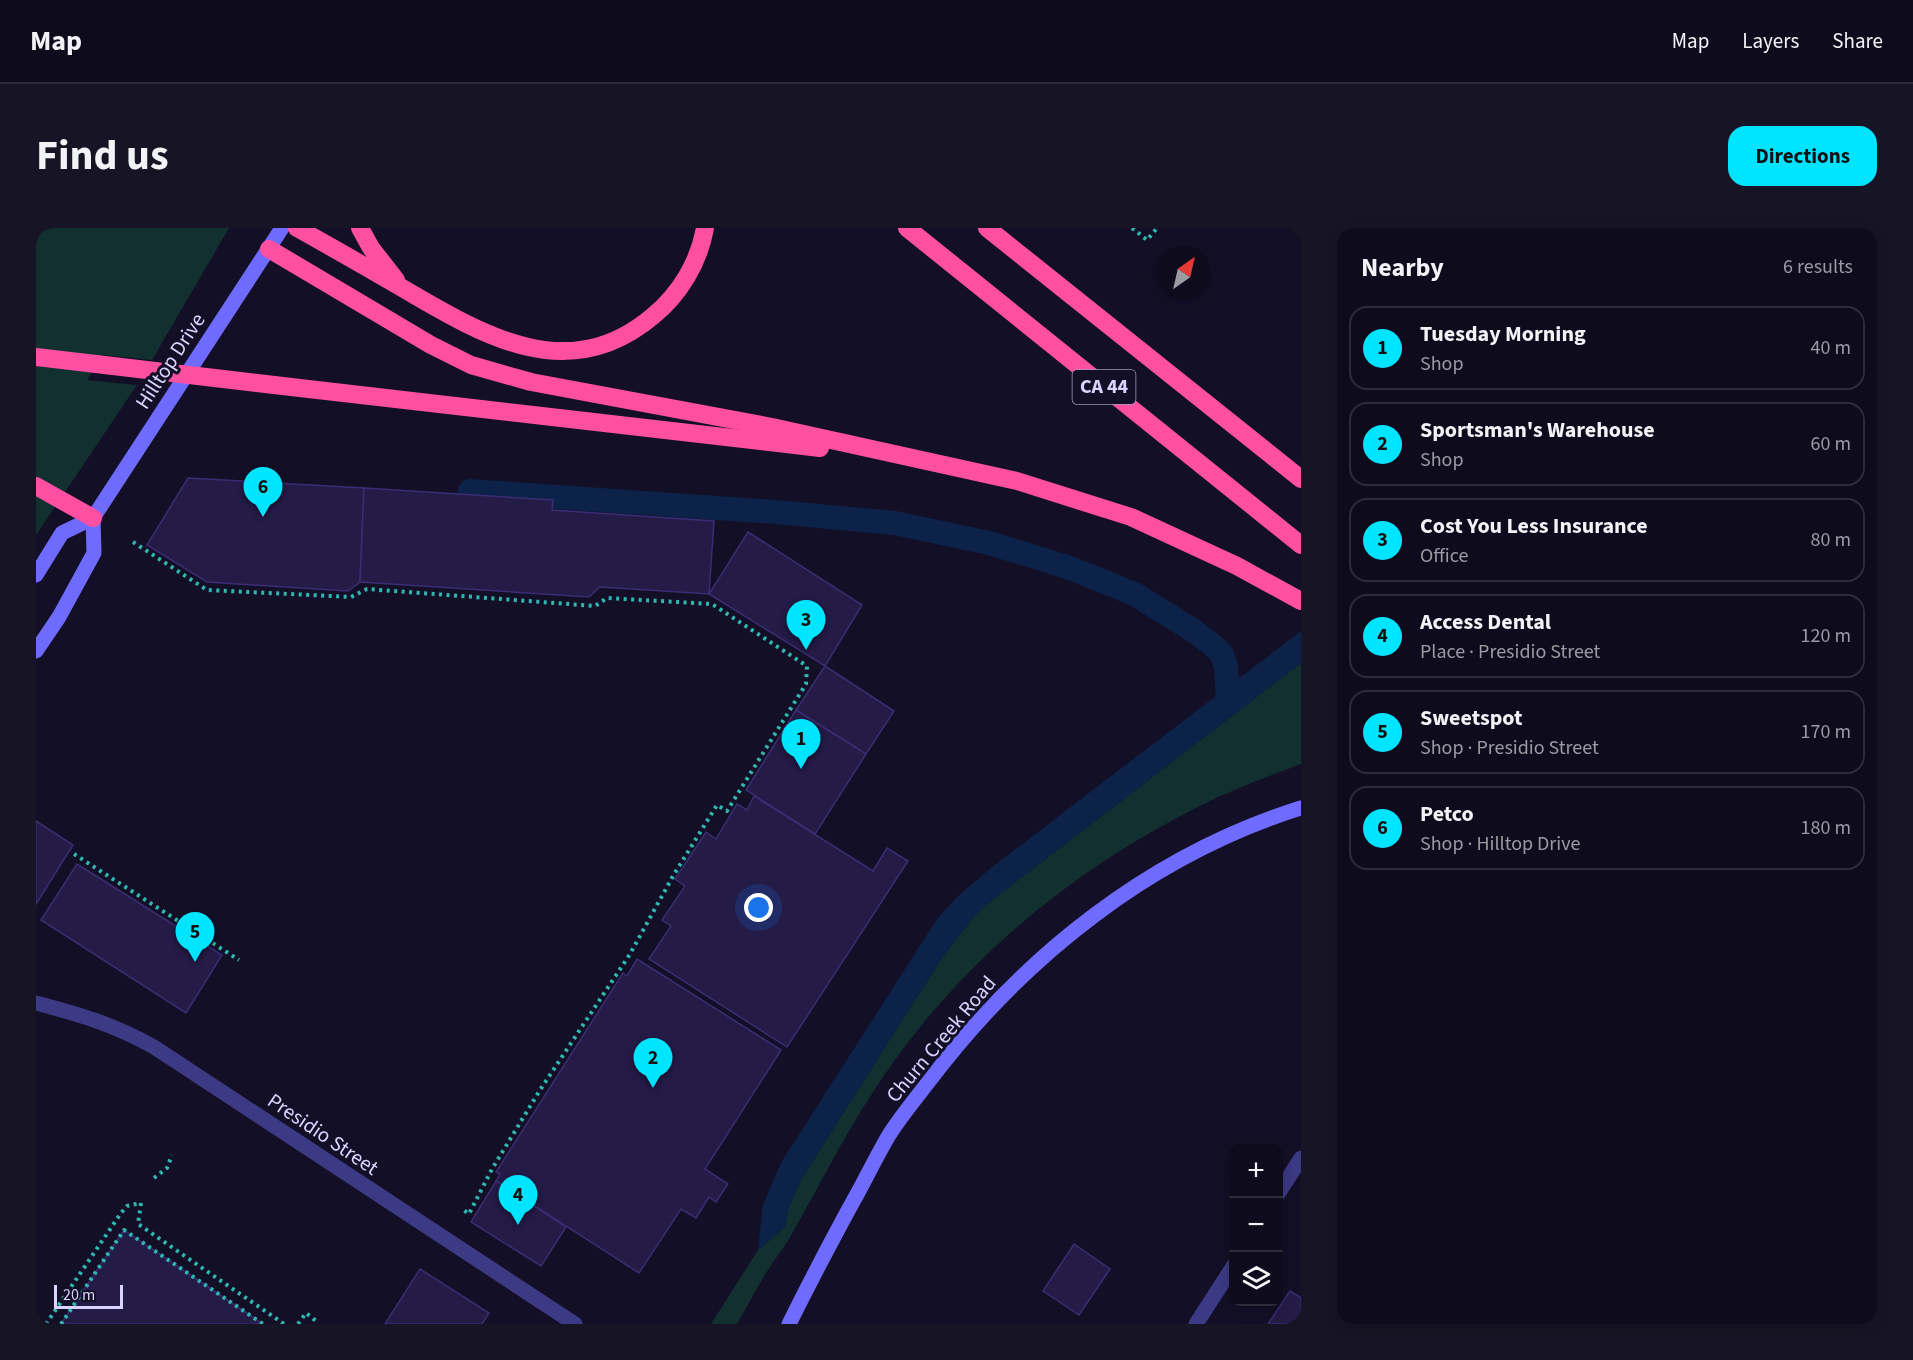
<!DOCTYPE html>
<meta charset="utf-8">
<style>
body{margin:0;font-family:"Source Sans 3",sans-serif;background:#171425;color:#f1f3f6}
.controls{position:absolute;right:18px;bottom:18px;display:grid;overflow:hidden;border-radius:12px;box-shadow:0 3px 15px #0003}
.controls button{width:54px;height:54px;display:grid;place-items:center;padding:0;border:0;border-bottom:2px solid #2e2b3b;background:#0e0b1c;color:#f1f3f6;font:30px sans-serif}
.compass{position:absolute;left:1121px;top:18px;width:54px;height:54px;border-radius:50%;background:#0e0b1c;box-shadow:0 3px 15px #0003;rotate:34deg}
.scale{position:absolute;left:18px;bottom:15px;width:69px;box-sizing:border-box;padding-left:6px;border:3px solid #d9d4ff;border-top:0;font-size:16px;line-height:21px;white-space:nowrap;color:#d9d4ff;-webkit-text-stroke:4px #130f26;paint-order:stroke}
.you{position:absolute;left:723px;top:680px;width:21px;height:21px;margin:-15px;border:4px solid #fff;border-radius:50%;background:#1a73e8;box-shadow:0 0 0 9px #1a73e833}
.badge{display:grid;place-items:center;width:39px;height:39px;border-radius:50%;background:#00e5ff;color:#111;font-size:20px;font-weight:700}
.pin{position:absolute;translate:-50% -50px;filter:drop-shadow(0 2px 3px #0008)}
.pin::after{content:'';position:absolute;top:32px;width:21px;height:18px;background:inherit;clip-path:polygon(0 0,100% 0,50% 100%)}
.list{margin:0;padding:0;list-style:none}
h2{display:flex;justify-content:space-between;align-items:center;height:78px;margin:0;padding:0 24px;font-size:26px}
h2 small{font-size:20px;font-weight:400;color:#9b9ba3}
.list li{display:grid;grid-template-columns:39px 1fr auto;gap:18px;align-items:center;box-sizing:border-box;height:84px;margin:0 12px 12px;padding:0 12px;border:2px solid #2e2b3b;border-radius:18px}
.list b{display:block;font-size:22px;white-space:nowrap}
.list p{margin:0;font-size:20px;white-space:nowrap;color:#9b9ba3}
.list em{font-size:20px;font-style:normal;color:#9b9ba3}
.icon{flex:none;width:33px;height:33px;fill:none;stroke:currentColor;stroke-width:2;stroke-linecap:round;stroke-linejoin:round}
.map{position:relative;flex:none;width:1265px;height:1096px;overflow:hidden;border-radius:18px}
header{display:flex;align-items:center;gap:36px;box-sizing:border-box;height:84px;padding:0 30px;background:#0e0b1c;border-bottom:2px solid #2e2b3b}
header strong{font-size:28px}
nav{display:flex;gap:33px;margin-inline-start:auto;font-size:21px}
.intro{display:flex;align-items:center;justify-content:space-between;box-sizing:border-box;height:144px;padding:0 36px}
h1{margin:0;font-size:42px}
.button{padding:15px 27px;border-radius:18px;background:#00e5ff;color:#111;font-size:21px;font-weight:700}
main{display:flex;gap:36px;padding:0 36px}
aside{flex:1;background:#0e0b1c;border-radius:18px;box-shadow:0 3px 15px #0003}
.map>svg:first-child{display:block}
</style>
<header>
<strong>Map</strong>
<nav><a>Map</a><a>Layers</a><a>Share</a></nav>
</header>
<div class="intro"><h1>Find us</h1><a class="button">Directions</a></div>
<main>
<div class="map">
<svg width="1265" height="1096" viewBox="0 0 1265 1096">
<rect width="100%" height="100%" fill="#130f26"/>
<g fill="#12302f">
<path d="M0,0H193L116,132L66,127L51,152L101,157L0,307Z"/>
<path d="M1265,435V536C1231,549 1197,561 1164,578C1039,640 929,730 849,846C813,898 785,955 753,1011C746,1023 737,1033 730,1045C720,1061 711,1079 701,1096H675L722,1022L749,999L752,982L764,953L905,731L939,687L960,669Z"/>
</g>
<path fill="#0c2248" d="M1265,403V435L960,669L939,687L905,731L764,953L752,982L749,999L722,1022L727,976L746,933L901,691L921,669L956,639Z"/>
<g fill="none" stroke-linecap="round" stroke-linejoin="round">
<path stroke="#0c2248" stroke-width="24" d="M434,263L740,284L859,295L953,315L1031,339L1069,354L1100,367L1158,403L1174,415L1186,426L1190,439L1192,475"/>
</g>
<g fill="#241b47" stroke="#3b2d73" stroke-width="1.5">
<path d="M152,250L328,260L324,354L312,363L171,354L111,317Z"/>
<path d="M328,260L517,272L516,282L678,293L673,366L564,359L553,369L324,354Z"/>
<path d="M712,304L826,377L789,438L673,366Z"/>
<path d="M789,438L858,483L830,526L760,482Z"/>
<path d="M760,482L830,526L779,606L710,562Z"/>
<path d="M718,568L837,643L851,620L872,633L751,819L613,731L635,698L626,692L649,658L639,651L670,604L680,611L701,576L711,582Z"/>
<path d="M0,593L37,617L0,676Z"/>
<path d="M41,636L186,727L150,785L5,692Z"/>
<path d="M601,731L745,822L669,941L692,956L680,974L673,969L660,990L645,981L603,1045L460,953L464,946L460,944L587,745L591,748Z"/>
<path d="M460,953L530,999L505,1038L435,994Z"/>
<path d="M88,1002L227,1096H25Z"/>
<path d="M1038,1016L1074,1041L1043,1087L1007,1063Z"/>
<path d="M384,1041L453,1085L446,1096H349Z"/>
<path d="M1254,1063L1265,1070V1096H1232Z"/>
</g>
<g fill="none" stroke-linecap="round" stroke-linejoin="round">
<g stroke="#2fb8b0" stroke-width="4" stroke-dasharray="3 4.5" stroke-linecap="butt">
<path d="M1096,0L1111,12L1121,0"/>
<path d="M97,314L171,362L315,369L331,361L559,378L571,370L676,376L771,438L770,456L691,583L681,577L637,648L594,726L504,862L456,941L433,986L425,980"/>
<path d="M38,626L203,732"/>
<path d="M118,950L131,940L136,927"/>
<path d="M10,1096L85,985L91,978L105,975L102,996L248,1096"/>
<path d="M25,1096L88,1002L227,1096"/>
<path d="M262,1096L270,1085L280,1093L278,1096"/>
</g>
<g stroke="#3d3a85" stroke-width="15">
<path d="M0,775C45,787 77,796 118,819L539,1096"/>
<path d="M1242,966L1265,930"/>
<path d="M1160,1096L1198,1037"/>
</g>
<g stroke="#6f6bff" stroke-width="15">
<path d="M0,347L26,305L57,290L246,0"/>
<path d="M0,423L23,389L58,325L57,290"/>
<path d="M753,1096C776,1050 800,1004 825,959C834,942 843,924 853,907C865,888 880,870 894,852C988,728 1115,627 1265,580"/>
</g>
<g stroke="#ff4fa3" stroke-width="18">
<path d="M261,0C297,20 332,40 368,61C448,108 533,159 617,88C644,66 663,34 669,0"/>
<path d="M324,0L335,20L360,52"/>
<path d="M871,0L1265,317"/>
<path d="M951,0L1265,251"/>
<path d="M233,21L395,117L435,137L495,154L736,199L981,253L1095,289L1201,338L1265,373"/>
<path d="M0,129L60,136"/>
<path d="M238,157L784,220"/>
<path d="M0,258L57,290"/>
</g>
<path stroke="#ff4fa3" stroke-width="18" d="M60,136L238,157"/>
</g>
<g text-anchor="middle" dominant-baseline="central" stroke-width="6" stroke-linejoin="round" paint-order="stroke">
<rect fill="#130f26" stroke="#9e99be" stroke-width="1.5" x="1036.5" y="142" width="63" height="34" rx="4.5"/>
<g font-size="20" font-weight="bold" fill="#d9d4ff">
<text x="1068" y="159">CA 44</text>
</g>
<g font-size="21" fill="#d9d4ff" stroke="#130f26">
<text transform="translate(134 133) rotate(-57)">Hilltop Drive</text>
<text transform="translate(905 811) rotate(-50)">Churn Creek Road</text>
<text transform="translate(287 906) rotate(34)">Presidio Street</text>
</g>
</g>
</svg>
<div class="controls">
<button>+</button>
<button>−</button>
<button><svg class="icon" aria-label="layers" viewBox="0 0 24 24"><path d="M12 4l9 5-9 5-9-5zM3 14l9 5 9-5"/></svg></button>
</div>
<svg class="compass" viewBox="-18 -18 36 36"><path d="M0-13l5 13h-10z" fill="#e53935"/><path d="M0 13l5-13h-10z" fill="#9b9ba3"/></svg>
<div class="scale">20 m</div>
<div class="you"></div>
<div class="pin badge" style="left:765px;top:541px">1</div>
<div class="pin badge" style="left:617px;top:860px">2</div>
<div class="pin badge" style="left:770px;top:422px">3</div>
<div class="pin badge" style="left:482px;top:997px">4</div>
<div class="pin badge" style="left:159px;top:734px">5</div>
<div class="pin badge" style="left:227px;top:289px">6</div>
</div>
<aside>
<h2>Nearby<small>6 results</small></h2>
<ul class="list">
<li><span class="badge">1</span><div><b>Tuesday Morning</b><p>Shop</p></div><em>40 m</em></li>
<li><span class="badge">2</span><div><b>Sportsman's Warehouse</b><p>Shop</p></div><em>60 m</em></li>
<li><span class="badge">3</span><div><b>Cost You Less Insurance</b><p>Office</p></div><em>80 m</em></li>
<li><span class="badge">4</span><div><b>Access Dental</b><p>Place · Presidio Street</p></div><em>120 m</em></li>
<li><span class="badge">5</span><div><b>Sweetspot</b><p>Shop · Presidio Street</p></div><em>170 m</em></li>
<li><span class="badge">6</span><div><b>Petco</b><p>Shop · Hilltop Drive</p></div><em>180 m</em></li>
</ul>
</aside>
</main>
